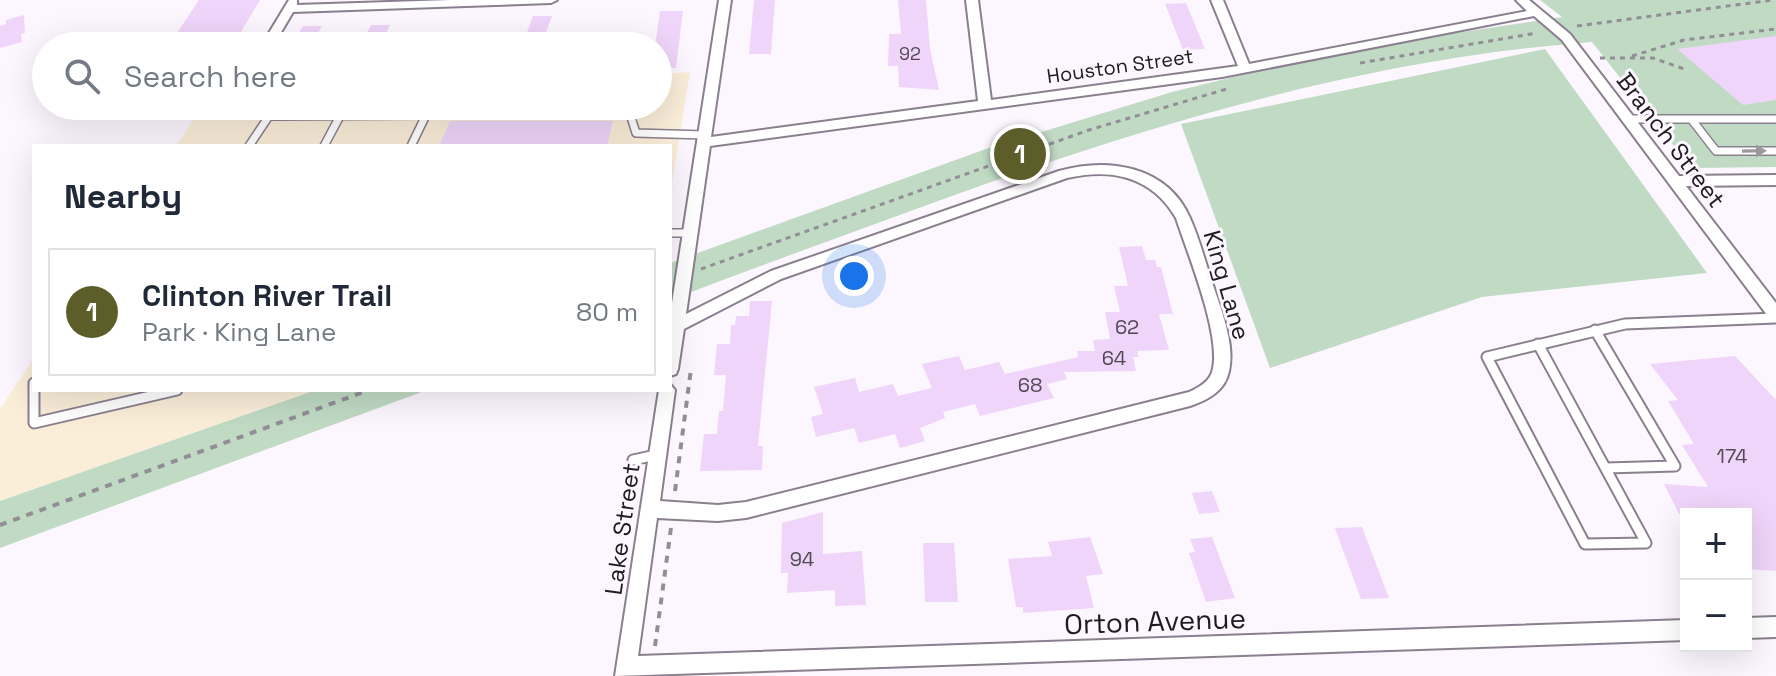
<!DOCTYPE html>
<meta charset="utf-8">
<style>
body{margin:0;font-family:"Space Grotesk",sans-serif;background:#f2f2f3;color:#1f2937}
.controls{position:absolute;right:24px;bottom:24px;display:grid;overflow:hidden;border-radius:0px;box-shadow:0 8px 32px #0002}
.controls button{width:72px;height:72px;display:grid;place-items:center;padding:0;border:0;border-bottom:2px solid #e0e1e3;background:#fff;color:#1f2937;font:40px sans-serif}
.you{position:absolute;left:854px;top:276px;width:28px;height:28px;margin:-20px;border:6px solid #fff;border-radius:50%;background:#1a73e8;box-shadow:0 0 0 12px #1a73e833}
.badge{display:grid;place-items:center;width:52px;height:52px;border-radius:50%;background:#5d5d2a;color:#fff;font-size:26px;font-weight:700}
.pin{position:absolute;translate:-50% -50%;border:4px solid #fff;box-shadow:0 2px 8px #0006}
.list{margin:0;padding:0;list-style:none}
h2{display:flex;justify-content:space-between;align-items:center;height:104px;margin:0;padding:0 32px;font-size:34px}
h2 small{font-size:26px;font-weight:400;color:#747a83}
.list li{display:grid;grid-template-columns:52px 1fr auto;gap:24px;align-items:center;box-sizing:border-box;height:128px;margin:0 16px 16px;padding:0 16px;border:2px solid #e0e1e3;border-radius:0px}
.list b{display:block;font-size:30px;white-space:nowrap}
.list p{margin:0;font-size:26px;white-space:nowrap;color:#747a83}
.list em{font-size:26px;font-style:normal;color:#747a83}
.icon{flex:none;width:44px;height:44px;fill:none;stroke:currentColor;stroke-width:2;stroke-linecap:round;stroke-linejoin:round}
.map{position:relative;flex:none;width:1776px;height:676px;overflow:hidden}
.search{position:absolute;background:#fff;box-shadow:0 8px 32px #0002;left:32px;top:32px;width:640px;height:88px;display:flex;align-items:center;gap:20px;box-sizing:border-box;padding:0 28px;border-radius:44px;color:#747a83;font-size:30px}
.panel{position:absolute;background:#fff;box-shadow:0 8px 32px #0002;left:32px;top:144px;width:640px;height:248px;border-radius:0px}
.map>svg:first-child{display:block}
</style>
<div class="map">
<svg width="1776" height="676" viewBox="0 0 1776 676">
<rect width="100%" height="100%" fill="#fcf7fe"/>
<g fill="#faeed9">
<path d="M690,72L670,195V146H176L203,106H658V74Z"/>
<path d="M34,358V390H316L0,501V409Z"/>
</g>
<g fill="#c0dac4">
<path d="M1540,0H1776V167L1691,168L1592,42C1351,60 1122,133 897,216C821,244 745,271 670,300V263L986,149L1172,92L1298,61L1408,40L1562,17Z"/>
<path d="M1545,49L1707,273L1482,297L1270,368L1181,124Z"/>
<path d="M316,390H427L0,548V501Z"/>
</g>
<g fill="#efd5f9">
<path d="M199,0H260L236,40L171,42Z"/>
<path d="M754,0H775L771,54H749Z"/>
<path d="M898,0H926L930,49L939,90L899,87L898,66H888L889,34H901Z"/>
<path d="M1186,3L1205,49L1183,50L1165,4Z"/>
<path d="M660,11H683L676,68H658V46H655Z"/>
<path d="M24,15L25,33L21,34L22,42L0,48V26L6,24V20Z"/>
<path d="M533,16H552L545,35H526Z"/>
<path d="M371,25H390L381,44H361Z"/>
<path d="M303,26H322L313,42L293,43Z"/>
<path d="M1776,36V100L1743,105L1677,49Z"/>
<path d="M450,121H613L607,146H439Z"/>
<path d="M1142,246L1146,260H1155L1157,267H1161L1173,314H1159L1169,350L1137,351L1139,357H1133L1136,371L1064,372L1067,379L1047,384L1054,398L980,416L975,404L943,412L945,418L920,428L925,441L900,448L895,434L859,443L854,428L816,437L811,417L823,414L814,387L855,378L859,392L893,384L898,396L932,388L922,364L959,356L965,370L999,362L1005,374L1078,357L1077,351H1095L1093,340L1110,339L1105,312H1120L1114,286H1128L1119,247Z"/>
<path d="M750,301H772L758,446H763L762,470L700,471L704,434H717L719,411H723L726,375H714L717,344H730L731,325H735L736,316H749Z"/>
<path d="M1735,356L1776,400V571L1746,569V514H1679L1664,484L1708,487L1682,445L1694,444L1668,401L1678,400L1650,364Z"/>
<path d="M1212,491L1220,512L1199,514L1192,493Z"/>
<path d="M823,512V554L862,551L866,605L835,606V590L787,593L788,573H781L782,523Z"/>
<path d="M1362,527L1389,598L1361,599L1335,528Z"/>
<path d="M1090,537L1103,574L1086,576L1094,608L1023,613V607H1016L1008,559L1052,556L1048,542Z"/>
<path d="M1212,537L1235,598L1206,602L1189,553L1195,552L1190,539Z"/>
<path d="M923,543H954L958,602H925Z"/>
</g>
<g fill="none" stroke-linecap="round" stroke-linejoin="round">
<g stroke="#8a7f8e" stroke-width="10">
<g id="service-far1">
<path d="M1627,119H1776"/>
<path d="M1692,120L1716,151H1776"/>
<path d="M249,146L269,116L426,115"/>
<path d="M324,146L340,116"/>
<path d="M411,146L426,115L630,114L636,133L705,135"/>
<path d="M670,233H690"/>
</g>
</g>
<g stroke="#8a7f8e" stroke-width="13">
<g id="service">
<path d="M1595,330L1675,466L1606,468"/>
<path d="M1538,344L1646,543L1585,544L1487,357L1625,324L1776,318"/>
<path d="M34,383V423L177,390"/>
<path d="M633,460L656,455"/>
</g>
</g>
<g stroke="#8a7f8e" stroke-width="4">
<g id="minor">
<path d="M289,0H297V5L450,0H557L551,3L293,12L273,46H261Z"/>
<path d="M719,0H731L711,137L978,101L966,0H978L991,100L1238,66L1211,0H1223L1249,64L1527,11L1516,0H1529L1570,34L1679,176L1776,175V185L1686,186L1776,303V321L1770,319L1562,40L1534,16L1222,77L710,146L686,314L771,271L1059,171C1109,157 1167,166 1190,218C1200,240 1206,265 1214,288C1222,312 1235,345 1229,371C1225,391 1208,400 1190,406L746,518L718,521L657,518L638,656L1686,620V640L615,676L659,390H670V384L675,390L660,501L718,505L746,502L1189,392C1198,388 1209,382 1212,372C1223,339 1187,252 1176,218C1152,176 1111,168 1067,178L781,279L684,329L678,369L676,374L670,376V316Z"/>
<path d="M1776,617V637L1746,638V618Z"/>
</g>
</g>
<g stroke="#938e95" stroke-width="3" stroke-dasharray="5 5" stroke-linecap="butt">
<path d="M1577,26L1773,0"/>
<path d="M1632,56L1684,40L1776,29"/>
<path d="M1600,58H1653L1684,69"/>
<path d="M1360,63L1537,33"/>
<path d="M701,269L1089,130L1230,88"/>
</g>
<g stroke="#938e95" stroke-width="4" stroke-dasharray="7 7" stroke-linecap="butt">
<path d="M675,491L691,369"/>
<path d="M0,525L369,390"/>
<path d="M655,646L671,528"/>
</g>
<use href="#service-far1" stroke="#fff" stroke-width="7"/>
<use href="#service" stroke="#fff" stroke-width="9"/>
<use href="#minor" fill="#fff" fill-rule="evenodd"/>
</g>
<defs><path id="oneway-solid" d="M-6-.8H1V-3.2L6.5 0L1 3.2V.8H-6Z" transform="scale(2)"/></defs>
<use fill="#9a989b" href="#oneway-solid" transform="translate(1754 151) rotate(-1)"/>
<g text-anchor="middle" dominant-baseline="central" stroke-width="6" stroke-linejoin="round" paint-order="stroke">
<g font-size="18" fill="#524956">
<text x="910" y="53">92</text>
</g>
<g font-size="20" fill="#1e1a20" stroke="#fcf7fe">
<text transform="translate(1120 66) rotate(-8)">Houston Street</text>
</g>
<g font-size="20" fill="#524956">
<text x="1127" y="327">62</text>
<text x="1114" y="358">64</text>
<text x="1030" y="385">68</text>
<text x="1732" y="456">174</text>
<text x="802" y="559">94</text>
</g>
<g font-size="24" fill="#1e1a20" stroke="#fcf7fe">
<text transform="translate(1671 140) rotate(53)">Branch Street</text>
<text transform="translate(1227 285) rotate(74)">King Lane</text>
<text transform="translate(622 529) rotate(-82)">Lake Street</text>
</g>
<g font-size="28" fill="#1e1a20" stroke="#fcf7fe">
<text transform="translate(1155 621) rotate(-2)">Orton Avenue</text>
</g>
</g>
</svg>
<div class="controls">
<button>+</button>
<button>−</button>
</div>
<div class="you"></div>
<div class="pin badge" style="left:1020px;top:154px">1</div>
<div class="search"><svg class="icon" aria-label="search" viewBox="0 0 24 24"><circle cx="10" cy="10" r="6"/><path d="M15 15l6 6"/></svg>Search here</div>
<section class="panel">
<h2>Nearby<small></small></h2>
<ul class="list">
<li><span class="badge">1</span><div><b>Clinton River Trail</b><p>Park · King Lane</p></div><em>80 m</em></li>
</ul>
</section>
</div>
